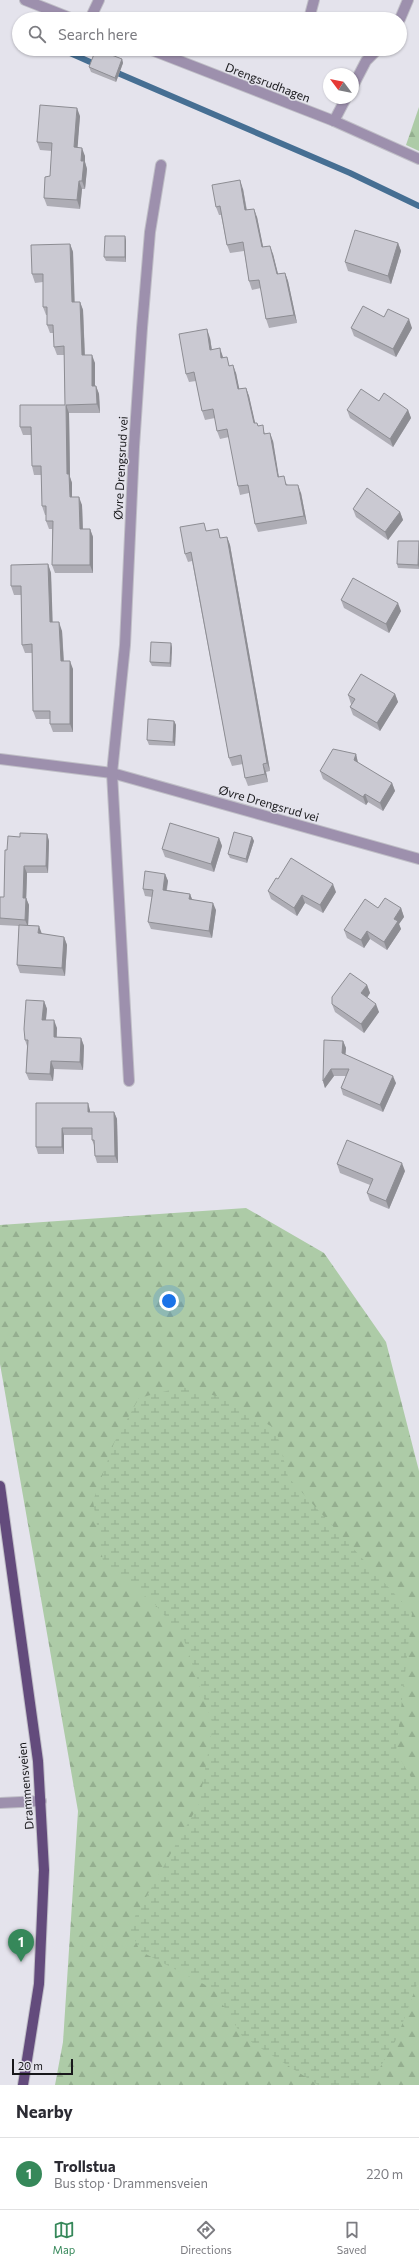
<!DOCTYPE html>
<meta charset="utf-8">
<style>
body{margin:0;font-family:Commissioner,sans-serif;background:#f7f7f7;color:#2b2b33}
.compass{position:absolute;left:323px;top:68px;width:36px;height:36px;border-radius:50%;background:#fff;box-shadow:0 1px 3px #0004;rotate:302deg}
.scale{position:absolute;left:12px;bottom:10px;width:61px;box-sizing:border-box;padding-left:4px;border:2px solid #18181b;border-top:0;font-size:11px;line-height:14px;white-space:nowrap;color:#18181b;-webkit-text-stroke:3px #e4e3ec;paint-order:stroke}
.you{position:absolute;left:169px;top:1301px;width:14px;height:14px;margin:-10px;border:3px solid #fff;border-radius:50%;background:#1a73e8;box-shadow:0 0 0 6px #1a73e833}
.badge{display:grid;place-items:center;width:26px;height:26px;border-radius:50%;background:#36885a;color:#fff;font-size:13px;font-weight:700}
.pin{position:absolute;translate:-50% -33px;filter:drop-shadow(0 1px 2px #0008)}
.pin::after{content:'';position:absolute;top:21px;width:14px;height:12px;background:inherit;clip-path:polygon(0 0,100% 0,50% 100%)}
.list{margin:0;padding:0;list-style:none}
h2{display:flex;justify-content:space-between;align-items:center;height:52px;margin:0;padding:0 16px;font-size:17px}
h2 small{font-size:13px;font-weight:400;color:#7c7c81}
.list li{display:grid;grid-template-columns:26px 1fr auto;gap:12px;align-items:center;box-sizing:border-box;height:72px;padding:0 16px;border-top:1px solid #e1e1e2}
.list b{display:block;font-size:15px;white-space:nowrap}
.list p{margin:0;font-size:13px;white-space:nowrap;color:#7c7c81}
.list em{font-size:13px;font-style:normal;color:#7c7c81}
.icon{flex:none;width:22px;height:22px;fill:none;stroke:currentColor;stroke-width:2;stroke-linecap:round;stroke-linejoin:round}
.map{position:relative;flex:none;width:419px;height:2085px;overflow:hidden}
.search{position:absolute;background:#fff;box-shadow:0 1px 3px #0004;left:12px;right:12px;top:12px;height:44px;display:flex;align-items:center;gap:10px;box-sizing:border-box;padding:0 14px;border-radius:22px;color:#7c7c81;font-size:15px}
.sheet{height:124px;background:#fff}
nav{display:flex;justify-content:space-around;align-items:center;box-sizing:border-box;height:56px;border-top:1px solid #e1e1e2;background:#fff;font-size:11px;color:#7c7c81}
nav a{display:grid;justify-items:center;gap:2px}
nav .on{color:#36885a}
.map>svg:first-child{display:block}
</style>
<div class="map">
<svg width="419" height="2085" viewBox="0 0 419 2085">
<defs>
<pattern id="forest-firs" width="22" height="20" patternUnits="userSpaceOnUse"><rect width="22" height="20" fill="#adcba7"/><path d="M5 1l3.5 6h-7zM16 11l3.5 6h-7z" fill="#94ae8f"/></pattern>
<pattern id="wetland-marsh" width="20" height="14" patternUnits="userSpaceOnUse"><rect width="20" height="14" fill="#adcba7"/><path d="M1 5h8M5 5V1M11 12h8M15 12V8" fill="none" stroke="#94ae8f"/></pattern>
</defs>
<rect width="100%" height="100%" fill="#e4e3ec"/>
<g fill="url(#forest-firs)">
<path d="M419,107V151L406,145Z"/>
<path d="M246,1208L324,1253L386,1342L419,1471V2085H55L63,2042L78,1811L0,1364V1225Z"/>
</g>
<path fill="url(#wetland-marsh)" d="M182,1387L220,1397L276,1429L288,1477L412,1613L396,1752L418,1789L419,1795V1979L397,2038L370,2085H318L242,2036L213,1989L140,1951L129,1927L199,1804L213,1725L183,1637L153,1602L104,1567L93,1501L114,1443L139,1398Z"/>
<g fill="none" stroke-linecap="round" stroke-linejoin="round">
<g stroke="#466f93" stroke-width="6">
<path d="M61,49L97,65"/>
<path d="M113,71L350,173L419,206"/>
</g>
<g stroke="#bfbec6" stroke-width="12">
<g id="minor">
<path d="M25,0L73,19"/>
<path d="M90,19L99,0"/>
<path d="M309,19L314,0"/>
<path d="M400,19L408,0"/>
<path d="M149,49L334,121L419,159"/>
<path d="M353,86L366,61L378,49"/>
<path d="M334,121L346,98"/>
<path d="M0,759L112,773L419,859"/>
<path d="M129,1081L112,773L125,645L134,447L142,328L150,232L161,165"/>
<path d="M0,1803L41,1801"/>
</g>
</g>
<g stroke="#bfbec6" stroke-width="12">
<path id="major" d="M0,1486L38,1761L44,1870L39,1984L23,2085"/>
</g>
<use href="#minor" stroke="#9d90ad" stroke-width="10"/>
<use href="#major" stroke="#634b7c" stroke-width="10"/>
</g>
<g fill="#aeadb5">
<path d="M122,59L123,63L116,82L91,72L89,67Z"/>
<path d="M80,116L77,147L85,156V162L87,169L85,189H82L80,209L47,206L44,198L50,176L52,151L40,150L37,142Z"/>
<path d="M243,189L247,210L257,217L263,247L273,254L278,274L285,273L288,281L297,323L269,328L266,319L261,288L252,290L249,281L244,251L230,253L227,245L221,215H219L216,207Z"/>
<path d="M125,236L126,241V262L106,261L104,257Z"/>
<path d="M398,243L401,251L391,284L348,271L345,262Z"/>
<path d="M70,244L73,252L74,302H80L83,310L85,355L95,363V386H96L99,394L100,413H69L70,477L72,483V497L82,505L83,529H90L93,537V573H55L52,565V529H49L46,521V515H45L42,506L41,475H34L32,466L31,435H23L20,427L65,405L64,355H57L54,347V333H50L47,325V315H46L43,307V282L35,283L32,274Z"/>
<path d="M384,317L412,328L396,357L354,336L351,328Z"/>
<path d="M210,338L212,350L223,358L236,373L239,389L246,388L249,396L255,423L273,441L279,477L288,485L301,493L307,524L258,532L255,524L249,493L240,495L238,486L229,437L220,439L217,431L215,418L205,420L202,411L196,381L189,382L186,374Z"/>
<path d="M347,410H408L411,418L393,447L350,418Z"/>
<path d="M353,509L400,512L403,520L388,540L356,517Z"/>
<path d="M207,531L221,538L227,537L230,545L270,771L266,772L268,782L248,786L245,778L243,764L232,766L229,758L192,561L188,562L185,554Z"/>
<path d="M419,541V569L398,568L397,564Z"/>
<path d="M48,564L51,573L52,622L62,631L64,661L73,669V732H53L50,724V719H36L33,711L32,653H25L22,645L21,595H14L11,586Z"/>
<path d="M341,600L401,611L389,633L344,608Z"/>
<path d="M171,643L172,648L171,667L152,666L150,662Z"/>
<path d="M395,694L398,702L380,731L353,715L350,707L352,704H351L348,695Z"/>
<path d="M174,721L176,725L175,746L149,745L147,740Z"/>
<path d="M356,754L358,763L392,783L395,791L383,811L368,802L366,805L323,779L320,771Z"/>
<path d="M47,834L49,841L48,873H27L26,898L29,905L28,926L41,934L64,937L67,945L65,976L20,973L17,965L19,926L0,925V918L4,897L7,850L20,837Z"/>
<path d="M252,837L254,841L247,863L230,858L228,854Z"/>
<path d="M219,838L222,846L214,872L165,857L162,849Z"/>
<path d="M165,874L168,881L167,890L190,894L192,899L216,910L212,938L151,929L148,922L152,897L145,896L143,889Z"/>
<path d="M268,891L336,892L323,913L305,903L297,916L271,899Z"/>
<path d="M378,908H401L404,917L399,924L401,929L387,950L370,939L364,948L347,938L344,930Z"/>
<path d="M367,985L370,993L367,998L379,1012L364,1033L335,1012L332,1004Z"/>
<path d="M44,1001L47,1009L46,1020L57,1028V1037L81,1038L84,1046L83,1070L54,1069L53,1081L29,1080L26,1073L27,1046L25,1040Z"/>
<path d="M343,1041L346,1048L345,1055L396,1083L383,1112L343,1095L341,1088L346,1076H334L325,1088L323,1081Z"/>
<path d="M36,1103L90,1110V1112H114L117,1119L118,1163H97L95,1156L94,1145L92,1140V1135H64V1154H38L36,1147Z"/>
<path d="M337,1164L405,1171L389,1209L370,1201L367,1193L370,1185L340,1173Z"/>
</g>
<g fill="#8d8d93">
<path d="M122,59L123,63L116,82L115,78Z"/>
<path d="M77,108L80,116L77,155L74,147Z"/>
<path d="M82,148L85,156V162L87,169L85,189L82,181L81,161Z"/>
<path d="M240,180L243,189L248,219L245,210Z"/>
<path d="M79,181L82,189L80,209L77,200Z"/>
<path d="M254,209L257,217L265,256L262,247Z"/>
<path d="M125,236L126,241V262L125,257Z"/>
<path d="M398,243L401,251L391,284L388,276Z"/>
<path d="M70,244L73,252L75,310L72,302Z"/>
<path d="M270,246L273,254L280,282L277,274Z"/>
<path d="M285,273L288,281L297,323L294,315Z"/>
<path d="M80,302L83,310L85,363L82,355Z"/>
<path d="M409,319L412,328L396,357L393,349Z"/>
<path d="M207,329L210,338L213,358L210,350Z"/>
<path d="M220,348L223,357L224,366L221,358Z"/>
<path d="M92,355L95,363V394L92,386Z"/>
<path d="M233,365L236,373L241,397L238,389Z"/>
<path d="M96,386L99,394L100,413L97,404Z"/>
<path d="M246,388L249,396L257,431L254,423Z"/>
<path d="M66,405L69,413L70,477L72,483V505L70,497L67,474Z"/>
<path d="M408,410L411,418L393,447L390,439Z"/>
<path d="M270,433L273,441L280,485L278,477Z"/>
<path d="M298,485L301,493L307,524L304,516Z"/>
<path d="M79,497L82,505L83,537L80,529Z"/>
<path d="M400,512L403,520L388,540L385,532Z"/>
<path d="M90,529L93,537V573L90,565Z"/>
<path d="M227,537L230,545L270,771L267,763Z"/>
<path d="M419,541V568L418,565Z"/>
<path d="M48,564L51,573L53,631L50,622Z"/>
<path d="M398,603L401,611L389,633L386,624Z"/>
<path d="M59,622L62,631L64,669L61,661Z"/>
<path d="M171,643L172,648L171,667L170,663Z"/>
<path d="M70,661L73,669V732L70,724Z"/>
<path d="M395,694L398,702L380,731L377,723Z"/>
<path d="M174,721L176,725L175,746L173,742Z"/>
<path d="M356,754L358,763L354,760Z"/>
<path d="M263,764L266,772L268,782L265,774Z"/>
<path d="M392,783L395,791L383,811L380,803Z"/>
<path d="M365,794L368,802L366,805L363,797Z"/>
<path d="M47,834L49,841L48,873L46,866Z"/>
<path d="M252,837L254,841L247,863L246,859Z"/>
<path d="M219,838L222,846L214,872L211,864Z"/>
<path d="M24,866L27,873L26,905L23,898Z"/>
<path d="M165,874L168,881L165,897L163,890Z"/>
<path d="M333,884L336,892L323,913L320,905Z"/>
<path d="M190,894L193,902L189,899Z"/>
<path d="M302,895L305,903L297,916L294,908Z"/>
<path d="M26,898L29,905L28,927L25,920Z"/>
<path d="M213,903L216,910L212,938L209,931Z"/>
<path d="M401,908L404,917L399,924L401,929L387,950L384,942L394,919Z"/>
<path d="M39,926L42,934L38,933Z"/>
<path d="M367,931L370,939L364,948L361,940Z"/>
<path d="M64,937L67,945L65,976L62,968Z"/>
<path d="M367,985L370,993L364,1002L361,993Z"/>
<path d="M44,1001L47,1009L45,1027L42,1020Z"/>
<path d="M376,1004L379,1012L364,1033L361,1024Z"/>
<path d="M54,1020L57,1028L56,1045L54,1037Z"/>
<path d="M81,1038L84,1046L83,1070L80,1062Z"/>
<path d="M343,1041L346,1048L345,1060L342,1053Z"/>
<path d="M51,1061L54,1069L53,1081L50,1074Z"/>
<path d="M331,1069L334,1076L325,1088L323,1081Z"/>
<path d="M393,1076L396,1083L383,1112L380,1105Z"/>
<path d="M88,1103L90,1110V1119L88,1112Z"/>
<path d="M114,1112L117,1119L118,1163L115,1156Z"/>
<path d="M62,1128L64,1135V1154L62,1147Z"/>
<path d="M402,1163L405,1171L389,1209L386,1201Z"/>
</g>
<g fill="#cac9d2" stroke="#8d8d93">
<path d="M96,49L122,59L115,78L89,67Z"/>
<path d="M40,105L77,108L74,147L82,148L81,161H84L82,181H79L77,200L44,198L45,177L50,176L52,143L37,142Z"/>
<path d="M240,180L245,210L254,209L262,247L270,246L277,274L285,273L294,315L266,319L259,280L249,281L243,242L227,245L220,206L216,207L212,185Z"/>
<path d="M355,230L398,243L388,276L345,262Z"/>
<path d="M105,236H125V257H104Z"/>
<path d="M70,244L72,302H80L82,355H92V386H96L97,404L66,405L67,474H69L70,497H79L80,529H90V565H52L53,521H46V506H42L41,466H32L31,427H20V405H65L64,346L54,347L53,325H47V307H43V274H32L31,245Z"/>
<path d="M363,306L384,317L388,309L409,319L393,349L351,328Z"/>
<path d="M207,329L210,350L220,348L221,358L227,357L229,366L233,365L238,389L246,388L254,423H257L258,426L263,425L264,434L270,433L278,477L284,476L286,485H298L304,516L255,524L248,485L238,486L227,429L217,431L213,409L202,411L194,372L186,374L179,334Z"/>
<path d="M361,389L379,401L384,393L408,410L390,439L347,410Z"/>
<path d="M367,488L400,512L385,532L353,509Z"/>
<path d="M204,523L206,531L218,529L220,538L227,537L267,763L263,764L265,774L245,778L241,755L229,758L191,552L185,554L180,527Z"/>
<path d="M398,541H419L418,565L397,564Z"/>
<path d="M48,564L50,622H59L61,661H70V724H50V711H33L32,644L22,645L21,586H11V565Z"/>
<path d="M353,578L398,603L386,624L341,600Z"/>
<path d="M151,642L171,643L170,663L150,662Z"/>
<path d="M361,674L395,694L377,723L350,707L355,699L348,695Z"/>
<path d="M148,719L174,721L173,742L147,740Z"/>
<path d="M333,749L356,754L354,760L392,783L380,803L365,794L363,797L320,771Z"/>
<path d="M170,823L219,838L211,864L162,849Z"/>
<path d="M234,832L252,837L246,859L228,854Z"/>
<path d="M20,833L47,834L46,866H24L23,898H26L25,920L0,918V897H4L5,850H7L8,836L20,837Z"/>
<path d="M291,858L333,884L320,905L302,895L294,908L268,891L276,878L278,879Z"/>
<path d="M145,871L165,874L163,890L190,894L189,899L213,903L209,931L148,922L153,890L143,889Z"/>
<path d="M385,898L401,908L394,919L398,921L384,942L367,931L361,940L344,930L365,899L378,908Z"/>
<path d="M19,925L39,926L38,933L64,937L62,968L17,965Z"/>
<path d="M350,973L367,985L361,993L376,1004L361,1024L332,1004V997Z"/>
<path d="M26,1000L44,1001L42,1020H54V1037L81,1038L80,1062L51,1061L50,1074L26,1073L28,1040H25L24,1029Z"/>
<path d="M324,1040L343,1041L342,1053L393,1076L380,1105L341,1088L349,1069H331L323,1081Z"/>
<path d="M36,1103H88V1112H114L115,1156H95L94,1140H92V1128H62V1147H36Z"/>
<path d="M347,1140L402,1163L386,1201L367,1193L373,1179L337,1164Z"/>
</g>
<g text-anchor="middle" dominant-baseline="central" stroke-width="3" stroke-linejoin="round" paint-order="stroke">
<g font-size="12" fill="#18181b" stroke="#e4e3ec">
<text transform="translate(268 82) rotate(21)">Drengsrudhagen</text>
<text transform="translate(120 468) rotate(-87)">Øvre Drengsrud vei</text>
<text transform="translate(269 803) rotate(16)">Øvre Drengsrud vei</text>
<text transform="translate(25 1786) rotate(-95)">Drammensveien</text>
</g>
</g>
</svg>
<svg class="compass" viewBox="-18 -18 36 36"><path d="M0-13l5 13h-10z" fill="#e53935"/><path d="M0 13l5-13h-10z" fill="#7c7c81"/></svg>
<div class="scale">20 m</div>
<div class="you"></div>
<div class="pin badge" style="left:21px;top:1962px">1</div>
<div class="search"><svg class="icon" aria-label="search" viewBox="0 0 24 24"><circle cx="10" cy="10" r="6"/><path d="M15 15l6 6"/></svg>Search here</div>
</div>
<section class="sheet">
<h2>Nearby<small></small></h2>
<ul class="list">
<li><span class="badge">1</span><div><b>Trollstua</b><p>Bus stop · Drammensveien</p></div><em>220 m</em></li>
</ul>
</section>
<nav>
<a class="on"><svg class="icon" aria-label="map" viewBox="0 0 24 24"><path d="M3 6l6-2 6 2 6-2v14l-6 2-6-2-6 2zM9 4v14M15 6v14"/></svg>Map</a>
<a><svg class="icon" aria-label="directions" viewBox="0 0 24 24"><path d="M12 3l9 9-9 9-9-9zM9 14v-3h6M13 9l2 2-2 2"/></svg>Directions</a>
<a><svg class="icon" aria-label="saved" viewBox="0 0 24 24"><path d="M7 4h10v16l-5-4-5 4z"/></svg>Saved</a>
</nav>
